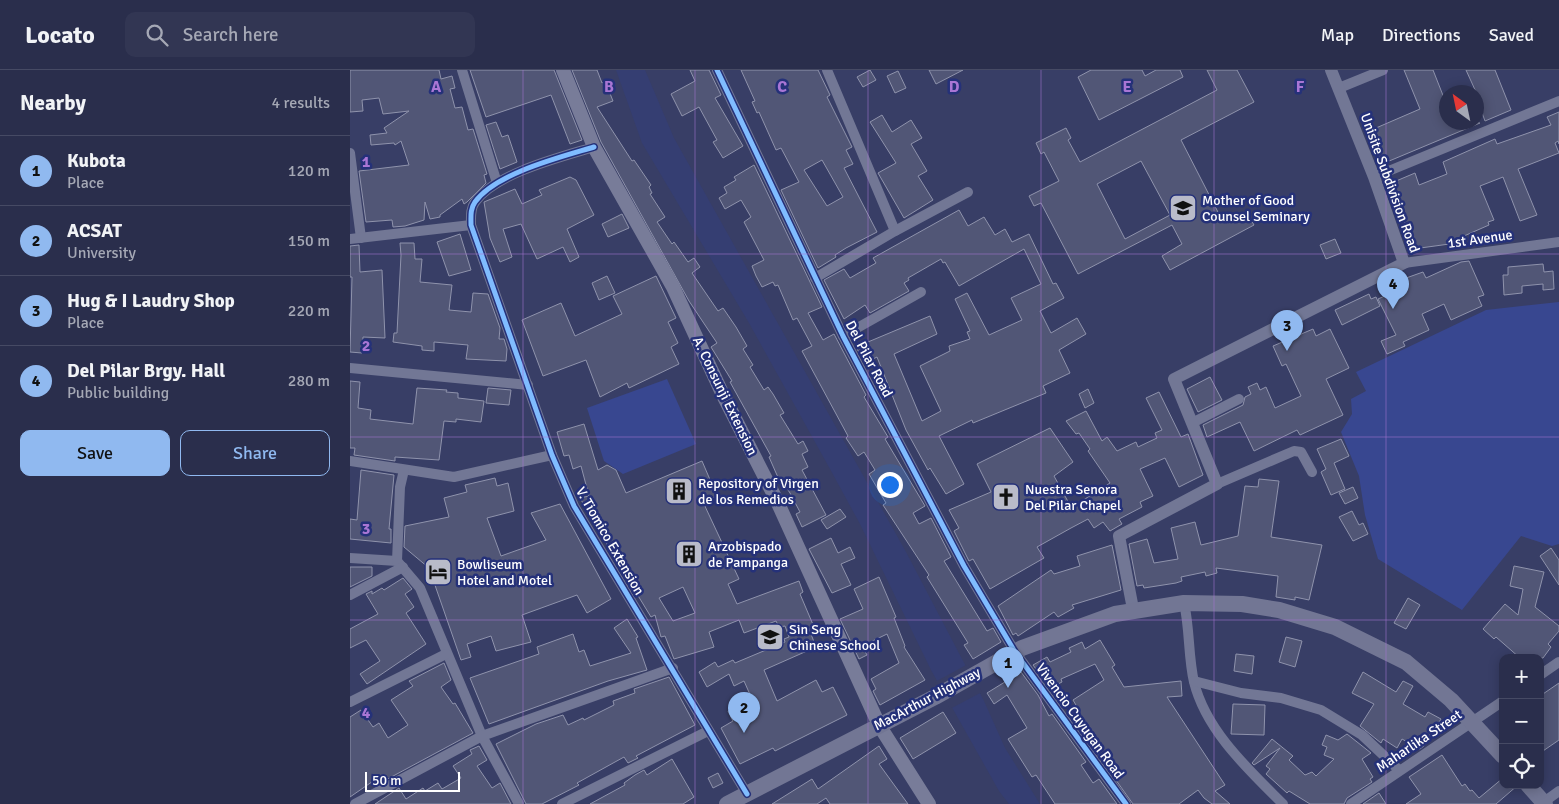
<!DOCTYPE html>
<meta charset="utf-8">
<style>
body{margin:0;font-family:Signika,sans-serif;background:#323653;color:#f1f3f6}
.controls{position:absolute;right:15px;bottom:15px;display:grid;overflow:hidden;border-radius:10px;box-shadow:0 2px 12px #0003}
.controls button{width:45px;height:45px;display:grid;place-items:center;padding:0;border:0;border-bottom:1px solid #464a64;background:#2a2e4c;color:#f1f3f6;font:25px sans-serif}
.compass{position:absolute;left:1089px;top:15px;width:45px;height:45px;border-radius:50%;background:#2a2e4c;box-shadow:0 2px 12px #0003;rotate:327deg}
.scale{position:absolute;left:15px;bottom:12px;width:95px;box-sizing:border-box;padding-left:5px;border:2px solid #fff;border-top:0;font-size:14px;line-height:18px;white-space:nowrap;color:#fff;-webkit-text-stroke:4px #253179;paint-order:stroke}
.you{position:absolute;left:539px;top:414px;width:18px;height:18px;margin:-12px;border:4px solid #fff;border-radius:50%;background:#1a73e8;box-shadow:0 0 0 8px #1a73e833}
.badge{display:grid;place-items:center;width:32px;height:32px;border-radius:50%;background:#90b9f0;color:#111;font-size:16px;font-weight:700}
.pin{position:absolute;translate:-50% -41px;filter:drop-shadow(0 1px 2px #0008)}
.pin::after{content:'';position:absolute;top:26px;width:18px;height:15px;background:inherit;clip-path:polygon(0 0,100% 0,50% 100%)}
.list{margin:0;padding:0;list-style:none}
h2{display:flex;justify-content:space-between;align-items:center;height:65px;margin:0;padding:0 20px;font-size:21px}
h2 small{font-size:16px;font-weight:400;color:#a5a8b5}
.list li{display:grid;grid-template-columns:32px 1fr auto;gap:15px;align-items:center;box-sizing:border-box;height:70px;padding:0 20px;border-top:1px solid #464a64}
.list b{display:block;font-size:19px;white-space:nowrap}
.list p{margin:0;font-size:16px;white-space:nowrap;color:#a5a8b5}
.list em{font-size:16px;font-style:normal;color:#a5a8b5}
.actions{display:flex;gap:10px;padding:15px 20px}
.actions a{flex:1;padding:11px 0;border:1px solid #90b9f0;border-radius:10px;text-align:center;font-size:18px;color:#90b9f0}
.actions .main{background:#90b9f0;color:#111}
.icon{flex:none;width:28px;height:28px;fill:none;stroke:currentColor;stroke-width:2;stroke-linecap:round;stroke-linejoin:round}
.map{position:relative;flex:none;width:1209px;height:734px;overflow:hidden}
header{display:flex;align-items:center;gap:30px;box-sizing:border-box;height:70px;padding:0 25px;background:#2a2e4c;border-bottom:1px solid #464a64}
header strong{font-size:24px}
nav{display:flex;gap:28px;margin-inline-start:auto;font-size:18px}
.search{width:350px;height:45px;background:#323653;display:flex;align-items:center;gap:12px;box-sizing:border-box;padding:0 18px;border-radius:10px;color:#a5a8b5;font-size:19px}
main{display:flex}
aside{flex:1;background:#2a2e4c}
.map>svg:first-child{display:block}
</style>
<header>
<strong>Locato</strong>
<div class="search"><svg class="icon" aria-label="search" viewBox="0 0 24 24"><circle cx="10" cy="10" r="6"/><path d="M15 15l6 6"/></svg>Search here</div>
<nav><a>Map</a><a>Directions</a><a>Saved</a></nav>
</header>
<main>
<aside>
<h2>Nearby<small>4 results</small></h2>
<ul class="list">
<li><span class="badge">1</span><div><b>Kubota</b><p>Place</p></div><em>120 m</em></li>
<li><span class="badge">2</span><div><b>ACSAT</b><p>University</p></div><em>150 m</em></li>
<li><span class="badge">3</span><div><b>Hug &amp; I Laudry Shop</b><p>Place</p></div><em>220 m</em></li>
<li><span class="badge">4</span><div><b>Del Pilar Brgy. Hall</b><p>Public building</p></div><em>280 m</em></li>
</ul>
<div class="actions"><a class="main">Save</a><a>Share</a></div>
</aside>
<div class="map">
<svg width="1209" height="734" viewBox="0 0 1209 734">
<rect width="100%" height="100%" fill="#383e66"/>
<g fill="#384790">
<path d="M1209,232V474L1202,476L1171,466L1112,540L1028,489L1015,445L1009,406L991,362L1002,344L1001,329L1016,321L1006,302L1136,240Z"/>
<path d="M317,309L346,374L273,404L254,391L237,338Z"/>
</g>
<path fill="#353e72" d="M266,0H295L324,68L556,482L634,631L655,678L690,734H659L649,721L581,600L510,454L480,399L399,253L292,73Z"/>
<path fill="#383e66" d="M618,594L632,622L600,639L585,612Z"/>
<g fill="#515676" stroke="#8f93ac" fill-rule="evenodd">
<path d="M0,0H89L91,9L102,6L105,18L100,19L105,38L112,37L118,60L123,59L137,104L134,105L136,113L117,132L114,134L112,129L90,145V147L80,149L75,132L74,150L55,156L43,157L42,150L16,152L9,101L59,95L51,71L45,75L44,73L21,75L20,65L37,63L34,58L59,41L33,44L29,28L12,30L13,41L0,42Z"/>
<path d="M120,0H204L232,70L220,74L201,25L136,47Z"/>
<path d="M222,0H247L252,13L255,11L263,31L247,37L282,91L284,90L301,115L299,117L302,123L300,124L315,147L307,152L322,174L324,172L338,192L344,188L350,197L342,203L368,241L373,238L386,257L397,276L393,279L403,295L400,297L414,320L418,317L423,324L434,343L430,345L448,374L453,371L458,381L452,384L458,397L452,400L476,445L452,457L446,444L450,442L440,423L432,411L430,412L419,387L421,386L380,312L382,311L361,277L367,273L339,231L251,72Z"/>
<path d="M340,0H359L371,25L365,28L393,76L373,88L363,72L367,70L349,37L332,46L321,24L345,11Z"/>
<path d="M391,0H468L480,25L477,27L502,77L496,80L503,94L494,98L527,162L496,178L485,185L486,187L468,198L431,120L449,112L431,78L426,80L409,42L407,43L402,32L405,31ZM472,90L493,127L477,136L454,100Z"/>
<path d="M520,0L526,10L513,17L507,7Z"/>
<path d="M579,0H613L586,14Z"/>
<path d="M741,0H792L795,6L806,0H830L833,7L749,50L728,7Z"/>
<path d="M857,0H887L904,32L831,70L871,148L874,146L877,153L897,143L904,155L820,200L812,186L832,174L822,155L728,204L691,133L684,136L679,126L709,111L694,82L691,84L686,73L716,58L721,68L718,70L730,92L867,20ZM791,91L820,145L775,169L747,114Z"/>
<path d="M1054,0H1083L1096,33V52L1130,53L1032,94L1019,61L1070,39Z"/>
<path d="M1116,0H1145L1161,40L1135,51L1131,40L1126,42V22Z"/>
<path d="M548,1L556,18L545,23L537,6Z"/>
<path d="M1209,42V74L1208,71L1205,73L1209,83L1168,99L1187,145L1170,151L1153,107L1130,116L1144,150L1138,152L1139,155L1114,166V172L1063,179L1061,161L1058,162L1039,114L1065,103L1069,115L1097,104L1093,92L1145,69L1147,74L1201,55L1197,47Z"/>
<path d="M532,45L542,62L561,50L572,68L561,74L577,101L568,106L583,130L554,148L528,103L546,93L520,52Z"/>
<path d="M146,52L152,67L158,65L167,92L150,99L136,55Z"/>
<path d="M404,95L472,237L458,243L473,270L484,264L516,325L514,327L538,367L535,369L575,436L563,443L569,454L581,448L601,487L594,491L637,561L643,558L651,572L623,589L614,575L618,573L577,507L579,505L533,435L536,433L519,404L525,400L514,382L508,386L496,368L498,366L452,281L462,276L447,248L443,250L428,215L425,216L423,212L412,217L406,206L402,196L414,190L394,152L401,147L391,130L375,139L369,128L377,123L374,117L386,110L384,107Z"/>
<path d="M220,107L226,110L244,145L217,159L229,187L220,192L213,177L187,189L171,154L153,159L162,187L150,192L140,168L134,132L165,119L172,134L192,125L189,120Z"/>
<path d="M609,140L618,156L634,147L645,165L655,159L662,172L679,164L703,214L706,213L714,228L690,241L701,263L727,248L736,264L709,280L720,303L693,316L696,323L623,353L622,350L589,366L614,414L596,424L580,398L578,400L556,360L527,287L515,293L506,277L580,246L587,264L544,284L572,351L591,341L570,296L600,281L599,276L620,269L617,262L620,261L605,229L617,223L639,265L672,250L661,228L691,214L674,179L609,216L595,192L593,193L591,189L558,208L559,210L554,213L559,221L520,243L515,235L494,249L474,210L494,199L500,208L526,193L523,188Z"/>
<path d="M272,144L279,158L258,167L252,154Z"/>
<path d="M110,164L121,200L99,206L87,172Z"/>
<path d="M985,169L991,183L976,189L970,175Z"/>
<path d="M50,173H64L65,189H72L70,212L102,215L99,240L121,242L123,223L138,224L150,258L149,269H154L157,279L156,291L116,289L118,275L84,272V281L72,280V276L43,272L44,263H47L51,185Z"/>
<path d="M9,175L10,202L32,200L35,268L13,267L12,283L0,282L2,207H0V176Z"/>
<path d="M1119,191L1134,225L1128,227L1132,236L1101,250L1094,234L1072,244L1079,260L1053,272L1055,276L1037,284L1031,271L1046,265L1028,229L1046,221L1042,213L1073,202L1076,208L1111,192Z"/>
<path d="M1193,194L1194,202L1203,201L1204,219L1193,220V214L1172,216V223L1154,225L1153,205H1158V197Z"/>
<path d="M257,206L265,223L249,230L242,213Z"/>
<path d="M306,206L326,248L318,252L328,273L321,277L329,294L279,318L277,313L250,327L236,290L193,306L172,250L211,233L225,266L272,244L263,226Z"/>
<path d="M1019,224L1021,229L1026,227L1030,236L992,255L985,240Z"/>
<path d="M963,259L966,266L980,259L999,298L976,309L993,345L950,365L947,360L904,381L890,352L857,367L853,355L893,335L895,327L901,324L898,317L907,313L910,320L916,317L925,338L951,326L936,294L932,296L923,276Z"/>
<path d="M860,307L872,330L848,342L837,319Z"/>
<path d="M0,311L10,312L8,338L21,340L20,349L63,354L67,318L97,320L96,322L108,323V328L134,331L131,352L106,349V352L94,351L89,390L45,387V391L4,385L5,378H0Z"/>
<path d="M138,318L161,320L159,335L136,333Z"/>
<path d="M738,319L744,333L735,338L729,324Z"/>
<path d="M809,322L831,367L838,364L853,405L829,417L815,388L790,399L803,426L790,432L792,437L769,449L772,454L760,461L753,452L744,458L738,449L721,458L687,477L694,488L640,519L623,489L619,491L604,461L609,458L599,440L641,422L627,394L700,358L723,392L704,406L721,437L727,434L760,413L738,381L740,379L729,363L726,364L716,351L736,341L752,371L757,367L767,381L786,372L788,377L807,368L805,363L812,360L796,328Z"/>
<path d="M234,354L248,400L257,395L266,400L276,423L352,391L367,426L353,432L389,509L378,514L387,534L449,511L453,522L450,524L464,557L459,559L466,577L414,600L427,631L466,610L472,622L483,617L497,645L425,681L423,678L390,694L371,658L383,651L378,641L402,629L394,611L384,616L379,604L357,617L349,602L365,592L368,597L383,590L385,593L435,572L434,569L439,567L435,556L429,557L426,551L394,563L389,550L359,562L364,577L324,589L315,566L311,567L305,545L301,547L284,519H283L230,428L239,426L231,396L223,399L219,385L214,386L207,362ZM333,517L345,543L323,551L309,528Z"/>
<path d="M991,369L999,386L984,393L995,419L981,425L971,402L976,399L967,379Z"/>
<path d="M11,400L44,405L39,459H41V473L0,469V449L7,450Z"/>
<path d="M145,408L147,416L158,413L164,441L137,448L151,486L196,470L181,443L210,434L261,529L237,543L227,525L172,545L181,572L146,581L141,566L117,574L121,587L111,590L79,498L54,477L55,456L99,447L94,428L117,422L115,415Z"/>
<path d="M909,409L929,411L921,467L972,475L959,530L945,527V530L926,527L928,506L866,498L867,503L856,506L855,502L831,507L832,511L826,513L794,518L793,515L787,516L779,474L797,469L804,493L828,489L821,458L845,452L851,475L888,466L895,416L908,417Z"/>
<path d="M1003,417L1008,428L995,434L989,423Z"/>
<path d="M490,439L496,447L477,459L471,450Z"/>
<path d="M1002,441L1009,455L1013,453L1018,464L1003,471L989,447Z"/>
<path d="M481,468L488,483L500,477L505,488L491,494L501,515L482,523L459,479Z"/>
<path d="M762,475L771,520L722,535L724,538L708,547L704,542L668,566L666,563L663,565L648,536L701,500L704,504L730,496L727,486Z"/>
<path d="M1201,478L1209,490V515L1190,486Z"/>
<path d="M1164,496L1194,502L1185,537L1209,556V561L1198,574L1201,577L1193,588H1170L1146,567L1144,569L1133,559L1155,534L1168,545L1173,519L1160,516Z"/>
<path d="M0,497H22V506L0,517Z"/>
<path d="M529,507L546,547L544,548L555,576L554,577L575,610L530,635L523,621L526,619L521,609L549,593L537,564L512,576L517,585L509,589L490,549L513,539L504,519Z"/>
<path d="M53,508L62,519L55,524L64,537L56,543L76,574L17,614L10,604L30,591L16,570L0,578V559L28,544L16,524L22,521V524L32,518L34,520Z"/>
<path d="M1058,528L1070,535L1056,559L1044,553Z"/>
<path d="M277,549L288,567L286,568L297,600L258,611L139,654L120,608L189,584L187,577L223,564L229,582L234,580L240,596L281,583L264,558Z"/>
<path d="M936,567L952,571L945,597L929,592Z"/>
<path d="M750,570L765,595L762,597L774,617L831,611L832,626L817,627L875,715L865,721L880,734H862L854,728L848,720L829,734H783L721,647L730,642L723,630L754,610L745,594L711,609L712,612L700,618L683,595L697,587L700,592L721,582L719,578L732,572L735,579Z"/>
<path d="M886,584L904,586L902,604L884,601Z"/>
<path d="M94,593L101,610L91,617L103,634L105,633L123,663L32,712L29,707L0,727V647L11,640L23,657L29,653L38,668L58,655L41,630L63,616L59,611Z"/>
<path d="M671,602L688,625L699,646L702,644L736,692L731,695L743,713L749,709L767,734H705L686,705L682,707L658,669L677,658L657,625L644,634L637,623Z"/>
<path d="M1013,602L1046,622L1053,611L1063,616L1053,634L1075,647L1078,642L1091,649L1075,675L1070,679L1052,669L1047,678L1033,669L1031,673L1010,656L1024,634L1002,623Z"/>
<path d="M319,607L345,655L286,686L288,688L278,693L274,687L227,713L229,715L192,734H176L146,674L186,654L213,645L218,655L233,648L234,650L264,635L263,631L285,623L284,619Z"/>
<path d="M1209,613V670L1190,683V626Z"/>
<path d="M883,634L915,635L914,665L881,664Z"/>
<path d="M593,642L606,663L563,689L550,668Z"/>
<path d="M997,664L1021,683L1012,689L1023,707L1020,709L1022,712L997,728L994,734H960L939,721L937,723L916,704L920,699L916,696L930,678L904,695L902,693L922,669L943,686L939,690L955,705L962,702L966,706L984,689L974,685L977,677L972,675L976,665L988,670Z"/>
<path d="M129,676L137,690L127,696L142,718L150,713L161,734H25L49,718L56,729L73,718L75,721L88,713L92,719L111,708L103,696L122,684L120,680Z"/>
<path d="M529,676L537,689L529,694L558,734H480L476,728L467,734H422L462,709L468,719Z"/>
<path d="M1092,685L1112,716L1115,714L1120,721L1122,720L1129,728L1153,708V715H1168L1146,734H1056L1071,724L1059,707Z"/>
<path d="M322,689L344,727L333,734H240L275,715L274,713L285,705L294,700L297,705Z"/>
<path d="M368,703L373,713L363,718L358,708Z"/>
<path d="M1029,723L1036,734H1013Z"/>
</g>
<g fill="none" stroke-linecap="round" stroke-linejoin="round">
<g stroke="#727795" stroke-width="10">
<path d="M112,0L147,113"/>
<path d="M367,0L493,266L614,496L665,582L776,734"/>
<path d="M477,0L545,161"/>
<path d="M989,18L1033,0"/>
<path d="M244,77C211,87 146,103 125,132C120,139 121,147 121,155L202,385L224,436L397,724"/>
<path d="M0,83L11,168"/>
<path d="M1024,107L1209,31"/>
<path d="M0,169L121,155"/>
<path d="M1054,193L1209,172"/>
<path d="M465,208L545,161L618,122"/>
<path d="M493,266L571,222"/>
<path d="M0,298L178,315"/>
<path d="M842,353L889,329"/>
<path d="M0,391L104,407L202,385"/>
<path d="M867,414L944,381L951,382L962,402"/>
<path d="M0,488L47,491L70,518L132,666L169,734"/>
<path d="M47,491L50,417L54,400"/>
<path d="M0,525L53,497"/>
<path d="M834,533C840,559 838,586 844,612C856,661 899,700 933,734"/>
<path d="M1190,605L1209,592"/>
<path d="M844,611L891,623L931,628L971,640L1012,665L1049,700"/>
<path d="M0,632L96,584"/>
<path d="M5,734L132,666L323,598"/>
<path d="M212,734L358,661"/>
<path d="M1001,734L1153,631"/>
<path d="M1191,734L1209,721"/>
</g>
<path stroke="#727795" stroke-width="12" d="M783,539L769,466L867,414L824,309L1054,193L1024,107L981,0"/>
<path stroke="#787c99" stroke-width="14" d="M213,0L244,77L323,217L373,325L427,431L529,655L579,734"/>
<g stroke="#727694" stroke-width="16">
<path d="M1178,715L1195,734"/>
<path d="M377,734L585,627L672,578L765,544L834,533L892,534L929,540L985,557L1056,592L1101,630L1153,686"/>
</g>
<g stroke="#253179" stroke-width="8">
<g id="cycleway">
<path d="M367,0L493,266L614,496L665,582L776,734"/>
<path d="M244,77C211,87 146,103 125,132C120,139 121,147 121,155L202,385L224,436L397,724"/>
</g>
</g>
<use href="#cycleway" stroke="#80bcff" stroke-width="5"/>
</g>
<path fill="none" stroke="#a976d5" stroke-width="1" stroke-opacity="0.55" d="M173,0V734M345,0V734M518,0V734M691,0V734M864,0V734M1036,0V734M0,184H1209M0,367H1209M0,550H1209"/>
<defs>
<g id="university-square" transform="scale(1.4375)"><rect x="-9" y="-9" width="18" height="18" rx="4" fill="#b9bbc9" stroke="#253179"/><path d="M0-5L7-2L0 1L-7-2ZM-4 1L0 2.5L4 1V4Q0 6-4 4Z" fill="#111"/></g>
<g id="building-square" transform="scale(1.4375)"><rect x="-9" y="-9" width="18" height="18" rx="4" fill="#b9bbc9" stroke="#253179"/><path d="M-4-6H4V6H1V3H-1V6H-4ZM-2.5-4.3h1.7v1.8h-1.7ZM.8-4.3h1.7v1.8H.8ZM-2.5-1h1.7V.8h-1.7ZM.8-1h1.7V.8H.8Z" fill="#111"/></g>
<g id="church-square" transform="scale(1.4375)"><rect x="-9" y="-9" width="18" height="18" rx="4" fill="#b9bbc9" stroke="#253179"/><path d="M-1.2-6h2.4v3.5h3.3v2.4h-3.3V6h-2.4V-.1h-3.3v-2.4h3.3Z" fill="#111"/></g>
<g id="hotel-square" transform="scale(1.4375)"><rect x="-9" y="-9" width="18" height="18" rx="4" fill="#b9bbc9" stroke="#253179"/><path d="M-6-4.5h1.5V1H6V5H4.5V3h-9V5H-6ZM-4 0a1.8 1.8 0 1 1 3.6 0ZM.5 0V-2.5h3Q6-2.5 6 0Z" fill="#111"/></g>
<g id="school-square" transform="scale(1.4375)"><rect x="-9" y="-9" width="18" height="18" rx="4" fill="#b9bbc9" stroke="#253179"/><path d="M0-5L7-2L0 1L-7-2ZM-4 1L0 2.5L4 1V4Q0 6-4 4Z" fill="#111"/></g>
</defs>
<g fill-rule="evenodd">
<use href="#university-square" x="833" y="138"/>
<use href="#building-square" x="329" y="421"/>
<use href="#church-square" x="656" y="427"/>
<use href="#building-square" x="339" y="484"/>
<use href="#hotel-square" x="88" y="502"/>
<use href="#school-square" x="420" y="567"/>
</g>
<g text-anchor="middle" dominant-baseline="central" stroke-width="5" stroke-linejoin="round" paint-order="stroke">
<g font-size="14" fill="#fff" stroke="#253179">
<text transform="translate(1040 113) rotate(70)">Unisite Subdivision Road</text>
<text transform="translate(1130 169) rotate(-8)">1st Avenue</text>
<text transform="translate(519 289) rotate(62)">Del Pilar Road</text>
<text transform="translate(375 326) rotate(64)">A. Consunji Extension</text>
<text transform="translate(260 471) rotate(60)">V. Tiomico Extension</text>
<text transform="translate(577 629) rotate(-28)">MacArthur Highway</text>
<text transform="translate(730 651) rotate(54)">Vivencio Cuyugan Road</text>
<text transform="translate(1069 671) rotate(-34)">Maharlika Street</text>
</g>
<g font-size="14" fill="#fff" stroke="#253179" text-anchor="start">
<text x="852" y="130">Mother of Good<tspan x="852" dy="16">Counsel Seminary</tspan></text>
<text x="348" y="413">Repository of Virgen<tspan x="348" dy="16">de los Remedios</tspan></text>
<text x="675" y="419">Nuestra Senora<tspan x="675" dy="16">Del Pilar Chapel</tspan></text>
<text x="358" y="476">Arzobispado<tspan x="358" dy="16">de Pampanga</tspan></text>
<text x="107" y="494">Bowliseum<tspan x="107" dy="16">Hotel and Motel</tspan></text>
<text x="439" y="559">Sin Seng<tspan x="439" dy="16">Chinese School</tspan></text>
</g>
</g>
<g font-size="16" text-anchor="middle" font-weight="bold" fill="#a976d5" stroke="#253179" stroke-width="5" stroke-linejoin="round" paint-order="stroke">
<text x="86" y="22">A</text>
<text x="259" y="22">B</text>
<text x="432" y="22">C</text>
<text x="604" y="22">D</text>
<text x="777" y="22">E</text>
<text x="950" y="22">F</text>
<text x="16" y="97">1</text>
<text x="16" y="281">2</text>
<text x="16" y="464">3</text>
<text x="16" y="648">4</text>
</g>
</svg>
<div class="controls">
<button>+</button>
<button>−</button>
<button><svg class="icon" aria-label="locate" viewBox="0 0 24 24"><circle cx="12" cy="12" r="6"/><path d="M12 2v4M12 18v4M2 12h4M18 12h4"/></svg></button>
</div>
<svg class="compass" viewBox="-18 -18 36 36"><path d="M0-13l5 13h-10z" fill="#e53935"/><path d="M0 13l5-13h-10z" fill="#a5a8b5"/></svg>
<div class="scale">50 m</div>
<div class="you"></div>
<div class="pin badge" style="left:658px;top:618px">1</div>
<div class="pin badge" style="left:394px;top:663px">2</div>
<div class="pin badge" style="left:937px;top:281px">3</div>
<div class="pin badge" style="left:1043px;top:239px">4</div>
</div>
</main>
